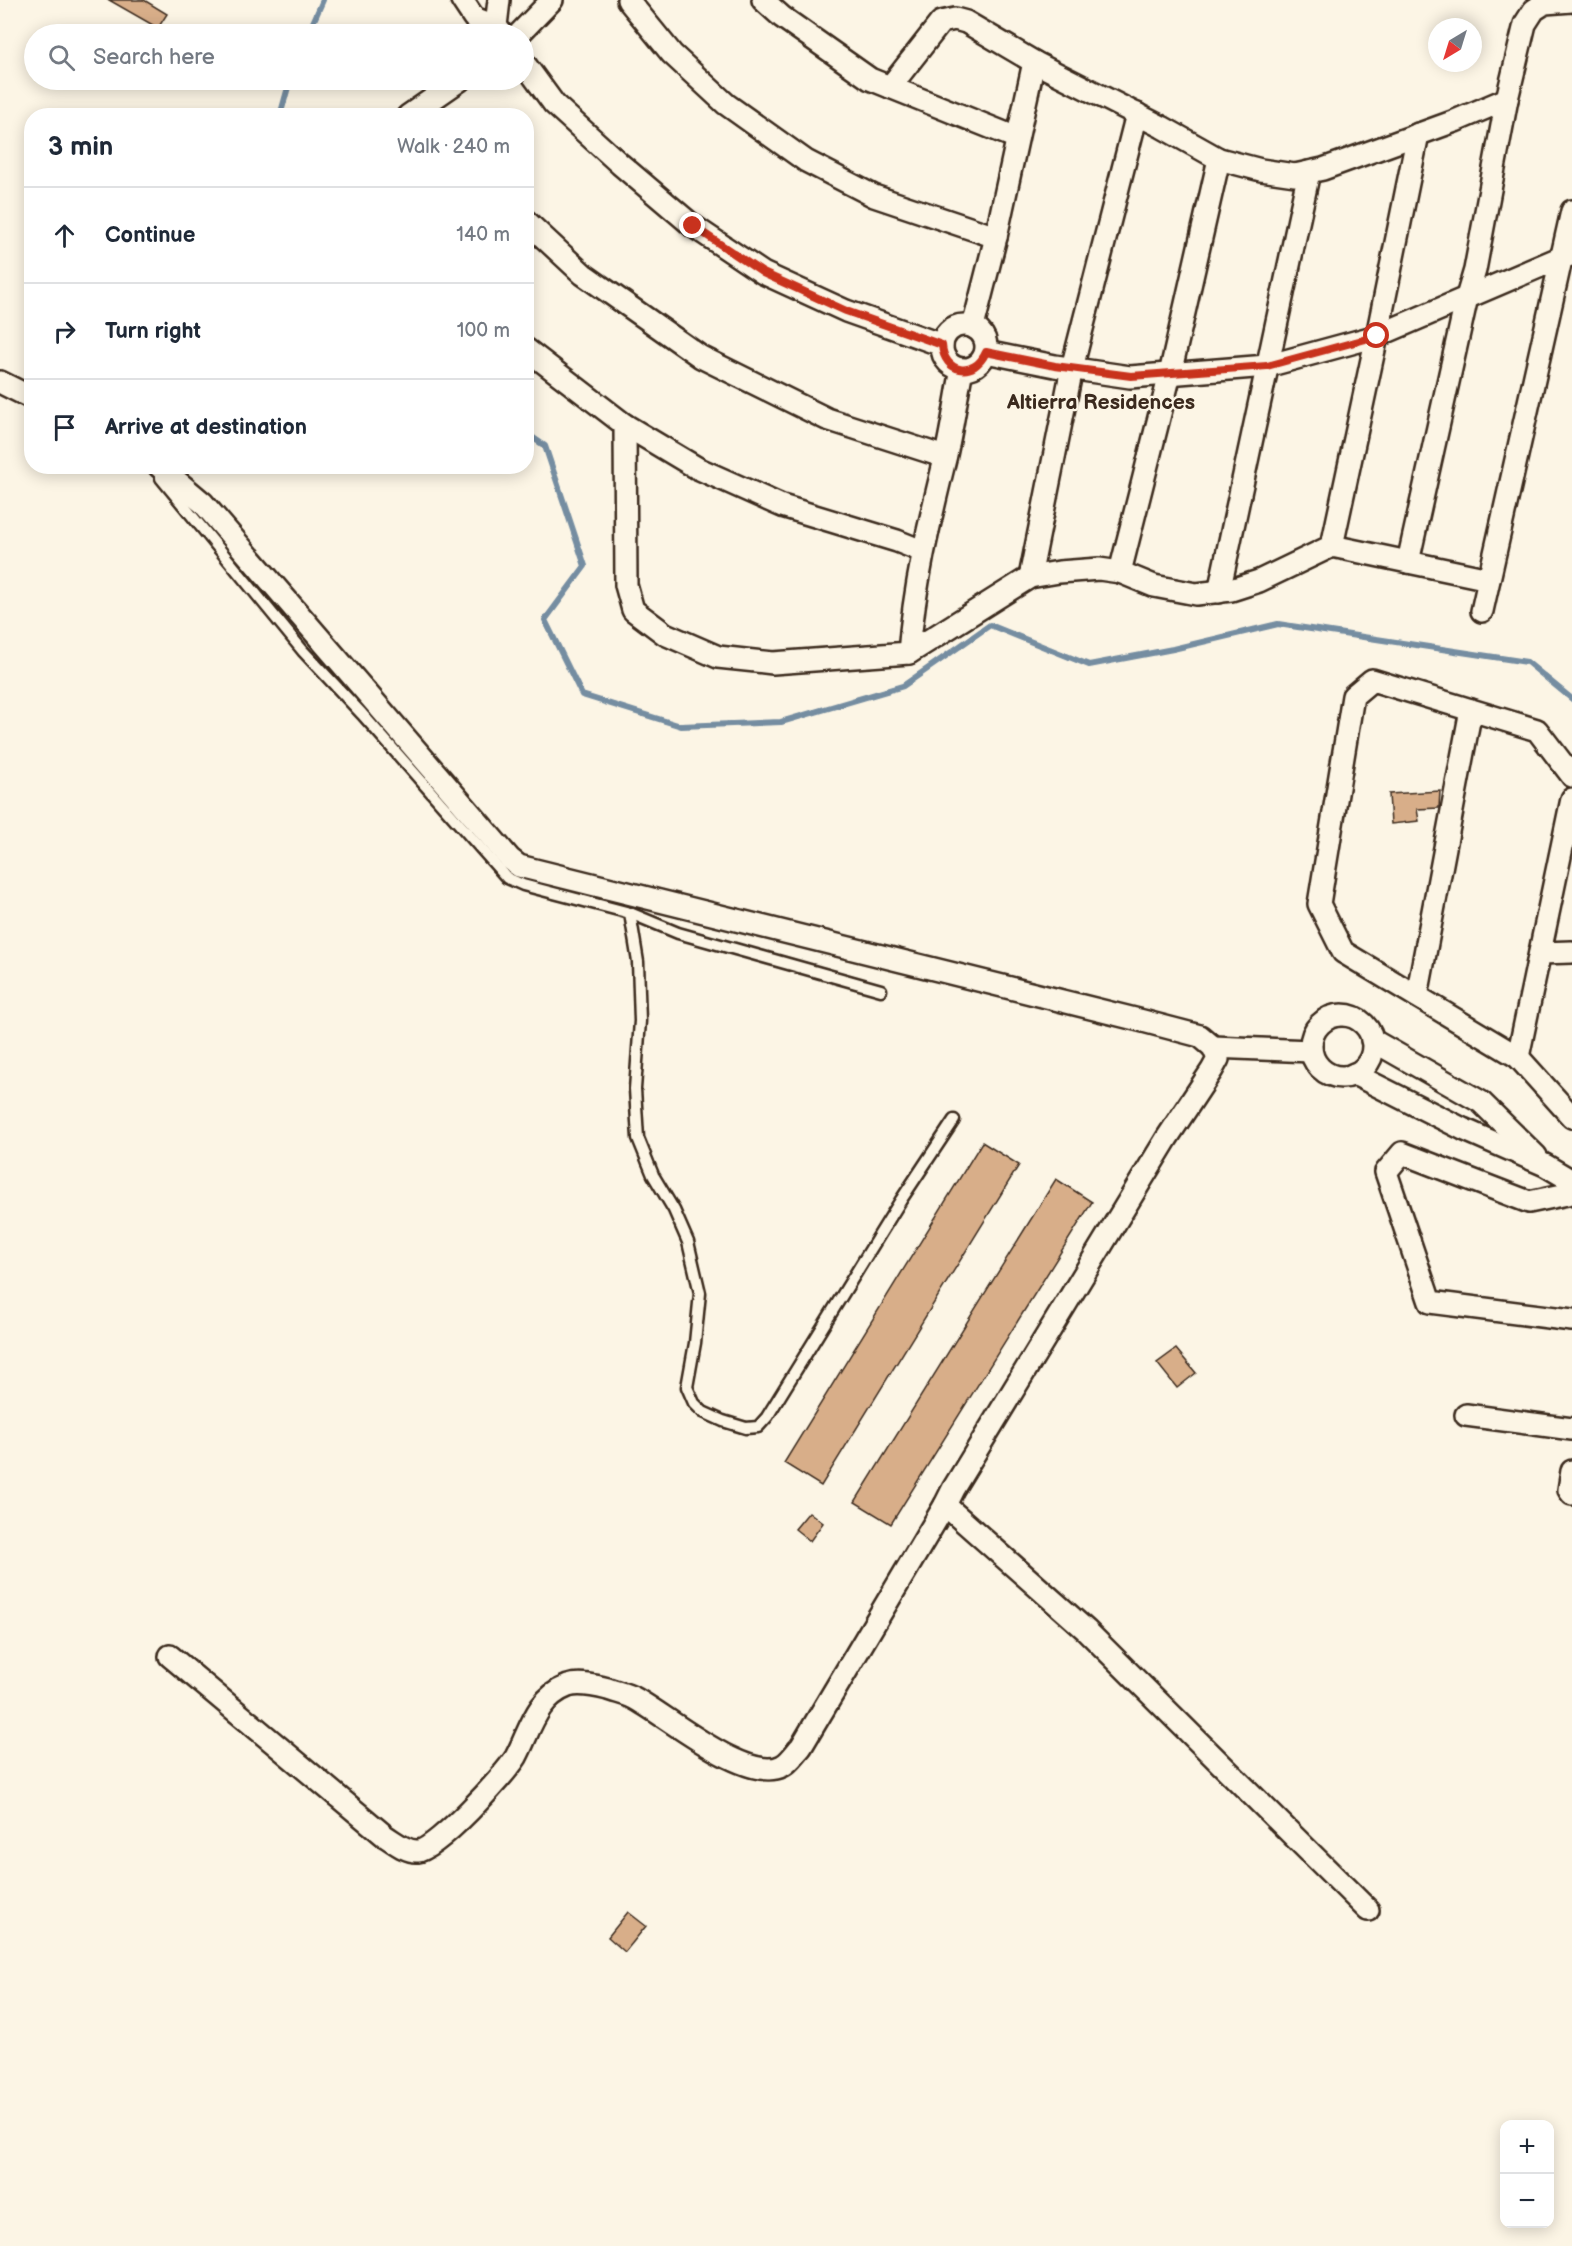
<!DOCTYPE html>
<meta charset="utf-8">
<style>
body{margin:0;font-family:"Balsamiq Sans",sans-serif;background:#f2f2f3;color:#1f2937}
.controls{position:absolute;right:18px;bottom:18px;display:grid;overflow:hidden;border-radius:12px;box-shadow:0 3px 15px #0003}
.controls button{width:54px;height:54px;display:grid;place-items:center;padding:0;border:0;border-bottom:2px solid #e0e1e3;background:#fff;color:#1f2937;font:30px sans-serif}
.compass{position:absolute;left:1428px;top:18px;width:54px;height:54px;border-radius:50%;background:#fff;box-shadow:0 3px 15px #0003;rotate:218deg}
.stop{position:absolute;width:18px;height:18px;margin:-14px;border:4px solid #c8321e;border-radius:50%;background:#fff}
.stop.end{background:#c8321e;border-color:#fff;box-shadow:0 2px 6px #0008}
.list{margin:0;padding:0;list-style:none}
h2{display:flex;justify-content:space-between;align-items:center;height:78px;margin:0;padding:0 24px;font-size:26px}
h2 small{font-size:20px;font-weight:400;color:#747a83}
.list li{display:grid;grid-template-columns:39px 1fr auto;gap:18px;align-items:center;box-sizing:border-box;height:96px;padding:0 24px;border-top:2px solid #e0e1e3}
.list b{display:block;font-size:22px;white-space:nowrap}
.list em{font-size:20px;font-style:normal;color:#747a83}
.icon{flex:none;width:33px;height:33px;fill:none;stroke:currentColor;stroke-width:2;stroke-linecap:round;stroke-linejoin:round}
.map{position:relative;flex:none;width:1572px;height:2246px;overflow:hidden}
.search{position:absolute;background:#fff;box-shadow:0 3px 15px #0003;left:24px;top:24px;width:510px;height:66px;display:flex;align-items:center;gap:15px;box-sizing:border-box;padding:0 21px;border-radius:33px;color:#747a83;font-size:22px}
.panel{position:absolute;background:#fff;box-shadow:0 3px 15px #0003;left:24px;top:108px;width:510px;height:366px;border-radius:24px}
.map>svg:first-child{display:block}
</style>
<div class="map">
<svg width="1572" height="2246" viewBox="0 0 1572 2246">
<rect width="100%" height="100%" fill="#fcf5e5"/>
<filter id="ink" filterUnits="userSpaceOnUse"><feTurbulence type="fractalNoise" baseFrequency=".0167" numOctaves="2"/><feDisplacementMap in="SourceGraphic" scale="12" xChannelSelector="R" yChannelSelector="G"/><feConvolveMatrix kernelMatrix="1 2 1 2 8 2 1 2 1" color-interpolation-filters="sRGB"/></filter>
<g filter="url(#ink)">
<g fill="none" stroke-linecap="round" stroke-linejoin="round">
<g stroke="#758da1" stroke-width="6">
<path d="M308,34L323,0"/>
<path d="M280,116L290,80"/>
<path d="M526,433L545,446L585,566L545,620L582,695L681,726L781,722L903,686L990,625L1089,665L1173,649L1278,624L1527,662L1572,699"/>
</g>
</g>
<g fill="#d8ae89" stroke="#3b2a1e" stroke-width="1.5">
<path d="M109,0H144L167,14L158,28Z"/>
<path d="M1440,791L1439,808L1417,809L1419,821L1391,824L1389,794Z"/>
<path d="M982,1142L1019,1165L821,1486L784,1463Z"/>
<path d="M1056,1179L1092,1202L891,1524L855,1502Z"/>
<path d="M1176,1349L1196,1373L1177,1388L1157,1363Z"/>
<path d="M809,1512L823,1523L810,1541L795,1529Z"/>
<path d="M628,1912L646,1926L625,1952L608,1937Z"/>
</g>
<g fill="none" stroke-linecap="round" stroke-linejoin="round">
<g stroke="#3b2a1e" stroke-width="15">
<g id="lane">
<path d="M161,478L303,651L362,714L507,878L523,885L630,913L678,933L881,990"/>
<path d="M630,913L638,962L640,1021L635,1089L638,1138L653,1175L674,1210L688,1242L700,1293L695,1343L687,1387L694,1403L703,1412L723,1421L746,1428L758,1427L767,1417L901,1200L954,1120"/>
</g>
</g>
<g stroke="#3b2a1e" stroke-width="26">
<g id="street">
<path d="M462,0L474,18L496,26L502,34"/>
<path d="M628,0L672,54L726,104L806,161L874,196L996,237"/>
<path d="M763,0L782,17L870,79L1017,138"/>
<path d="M496,26L499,0"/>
<path d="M519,34L552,0"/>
<path d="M524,63L554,104L620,164L693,226L763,273L846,311L942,345"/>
<path d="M890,87L941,22L955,19L966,22L1034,62L1162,127L1219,159L1261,170L1295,175L1323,169L1455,121L1507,99"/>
<path d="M408,116L460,80"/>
<path d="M526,221L583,274L701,357L827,419L945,457"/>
<circle cx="964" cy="347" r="22"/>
<path d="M973,327L996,237L1034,62"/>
<path d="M526,349L625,425L697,468L782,506L897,541L922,551"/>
<path d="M986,352L1055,366L1130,377L1267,366L1377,336L1562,257L1572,255"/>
<path d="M0,382L32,398"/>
<path d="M625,425L626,585L633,610L665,634L718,657L773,663L909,653L1030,577L1059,572L1099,569L1120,572L1154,586L1196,594L1231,590L1259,581L1332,546L1489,579"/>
<path d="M159,466L203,503L510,859L519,866L1143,1021L1200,1036L1213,1047L1218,1059L1212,1070L1167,1138L953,1489L945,1505L1086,1630L1368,1910"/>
<path d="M1332,546L1377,336L1418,134"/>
<path d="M1408,562L1467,297L1475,270L1507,99L1525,24L1534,10L1545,3L1572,1"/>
<path d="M1120,572L1170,374L1219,159"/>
<path d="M1030,577L1072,368L1137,114"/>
<path d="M1219,592L1309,172"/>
<path d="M1482,611L1572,211"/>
<path d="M909,653C914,586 929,524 945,459C952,430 956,399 962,369"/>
<path d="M1572,776L1537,730L1372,680L1353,696L1319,904L1343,952L1518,1057L1572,1117"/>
<path d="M1540,953L1572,952"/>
<path d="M1417,996L1471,710"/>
<circle cx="1342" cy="1046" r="31"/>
<path d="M1372,1040L1481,1102L1536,1156"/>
<path d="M1213,1047L1311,1051"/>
<path d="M1518,1057L1572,799"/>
<path d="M1354,1074L1463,1129L1545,1165L1572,1181"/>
<path d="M1572,1193L1529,1202L1402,1153L1386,1172L1430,1302L1572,1320"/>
<path d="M1466,1415L1572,1429"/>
<path d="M1572,1471L1569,1490L1572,1494"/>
<path d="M170,1656L385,1836C395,1842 406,1852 418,1851C437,1849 505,1775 516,1757C530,1731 536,1698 568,1686C580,1682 596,1686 608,1689C616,1692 626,1694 634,1698C666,1715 747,1784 782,1766C789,1763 796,1752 801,1747L945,1505"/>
</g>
</g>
<use href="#lane" stroke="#fcf5e5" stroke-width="10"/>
<use href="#street" stroke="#fcf5e5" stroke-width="21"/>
</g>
</g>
<g fill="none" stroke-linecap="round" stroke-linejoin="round" filter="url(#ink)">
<path stroke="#c8321e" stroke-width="8" d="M693,226L763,273L846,311L942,345C944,373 974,379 986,352L1055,366L1131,376L1267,366L1377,336"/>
</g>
<g text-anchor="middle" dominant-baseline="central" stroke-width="4.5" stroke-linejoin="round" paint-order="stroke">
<g font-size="21" font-weight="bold" fill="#3b2a1e" stroke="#fcf5e5">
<text x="1101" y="402">Altierra Residences</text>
</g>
</g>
</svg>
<div class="controls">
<button>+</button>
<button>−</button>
</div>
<svg class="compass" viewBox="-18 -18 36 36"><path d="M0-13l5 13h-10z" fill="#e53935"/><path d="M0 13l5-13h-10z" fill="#747a83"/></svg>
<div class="stop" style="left:1377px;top:336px"></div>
<div class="stop end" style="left:693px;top:226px"></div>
<div class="search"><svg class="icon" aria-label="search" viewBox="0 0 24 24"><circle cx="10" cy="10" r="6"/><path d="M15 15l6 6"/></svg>Search here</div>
<section class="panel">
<h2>3 min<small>Walk · 240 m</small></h2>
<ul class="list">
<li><svg class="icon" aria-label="ahead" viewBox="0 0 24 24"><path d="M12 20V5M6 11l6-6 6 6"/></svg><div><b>Continue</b></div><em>140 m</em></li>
<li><svg class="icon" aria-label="right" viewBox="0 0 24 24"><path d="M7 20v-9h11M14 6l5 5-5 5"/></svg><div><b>Turn right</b></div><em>100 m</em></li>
<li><svg class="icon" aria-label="arrive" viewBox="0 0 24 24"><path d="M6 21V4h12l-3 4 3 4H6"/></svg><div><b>Arrive at destination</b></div></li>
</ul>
</section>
</div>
